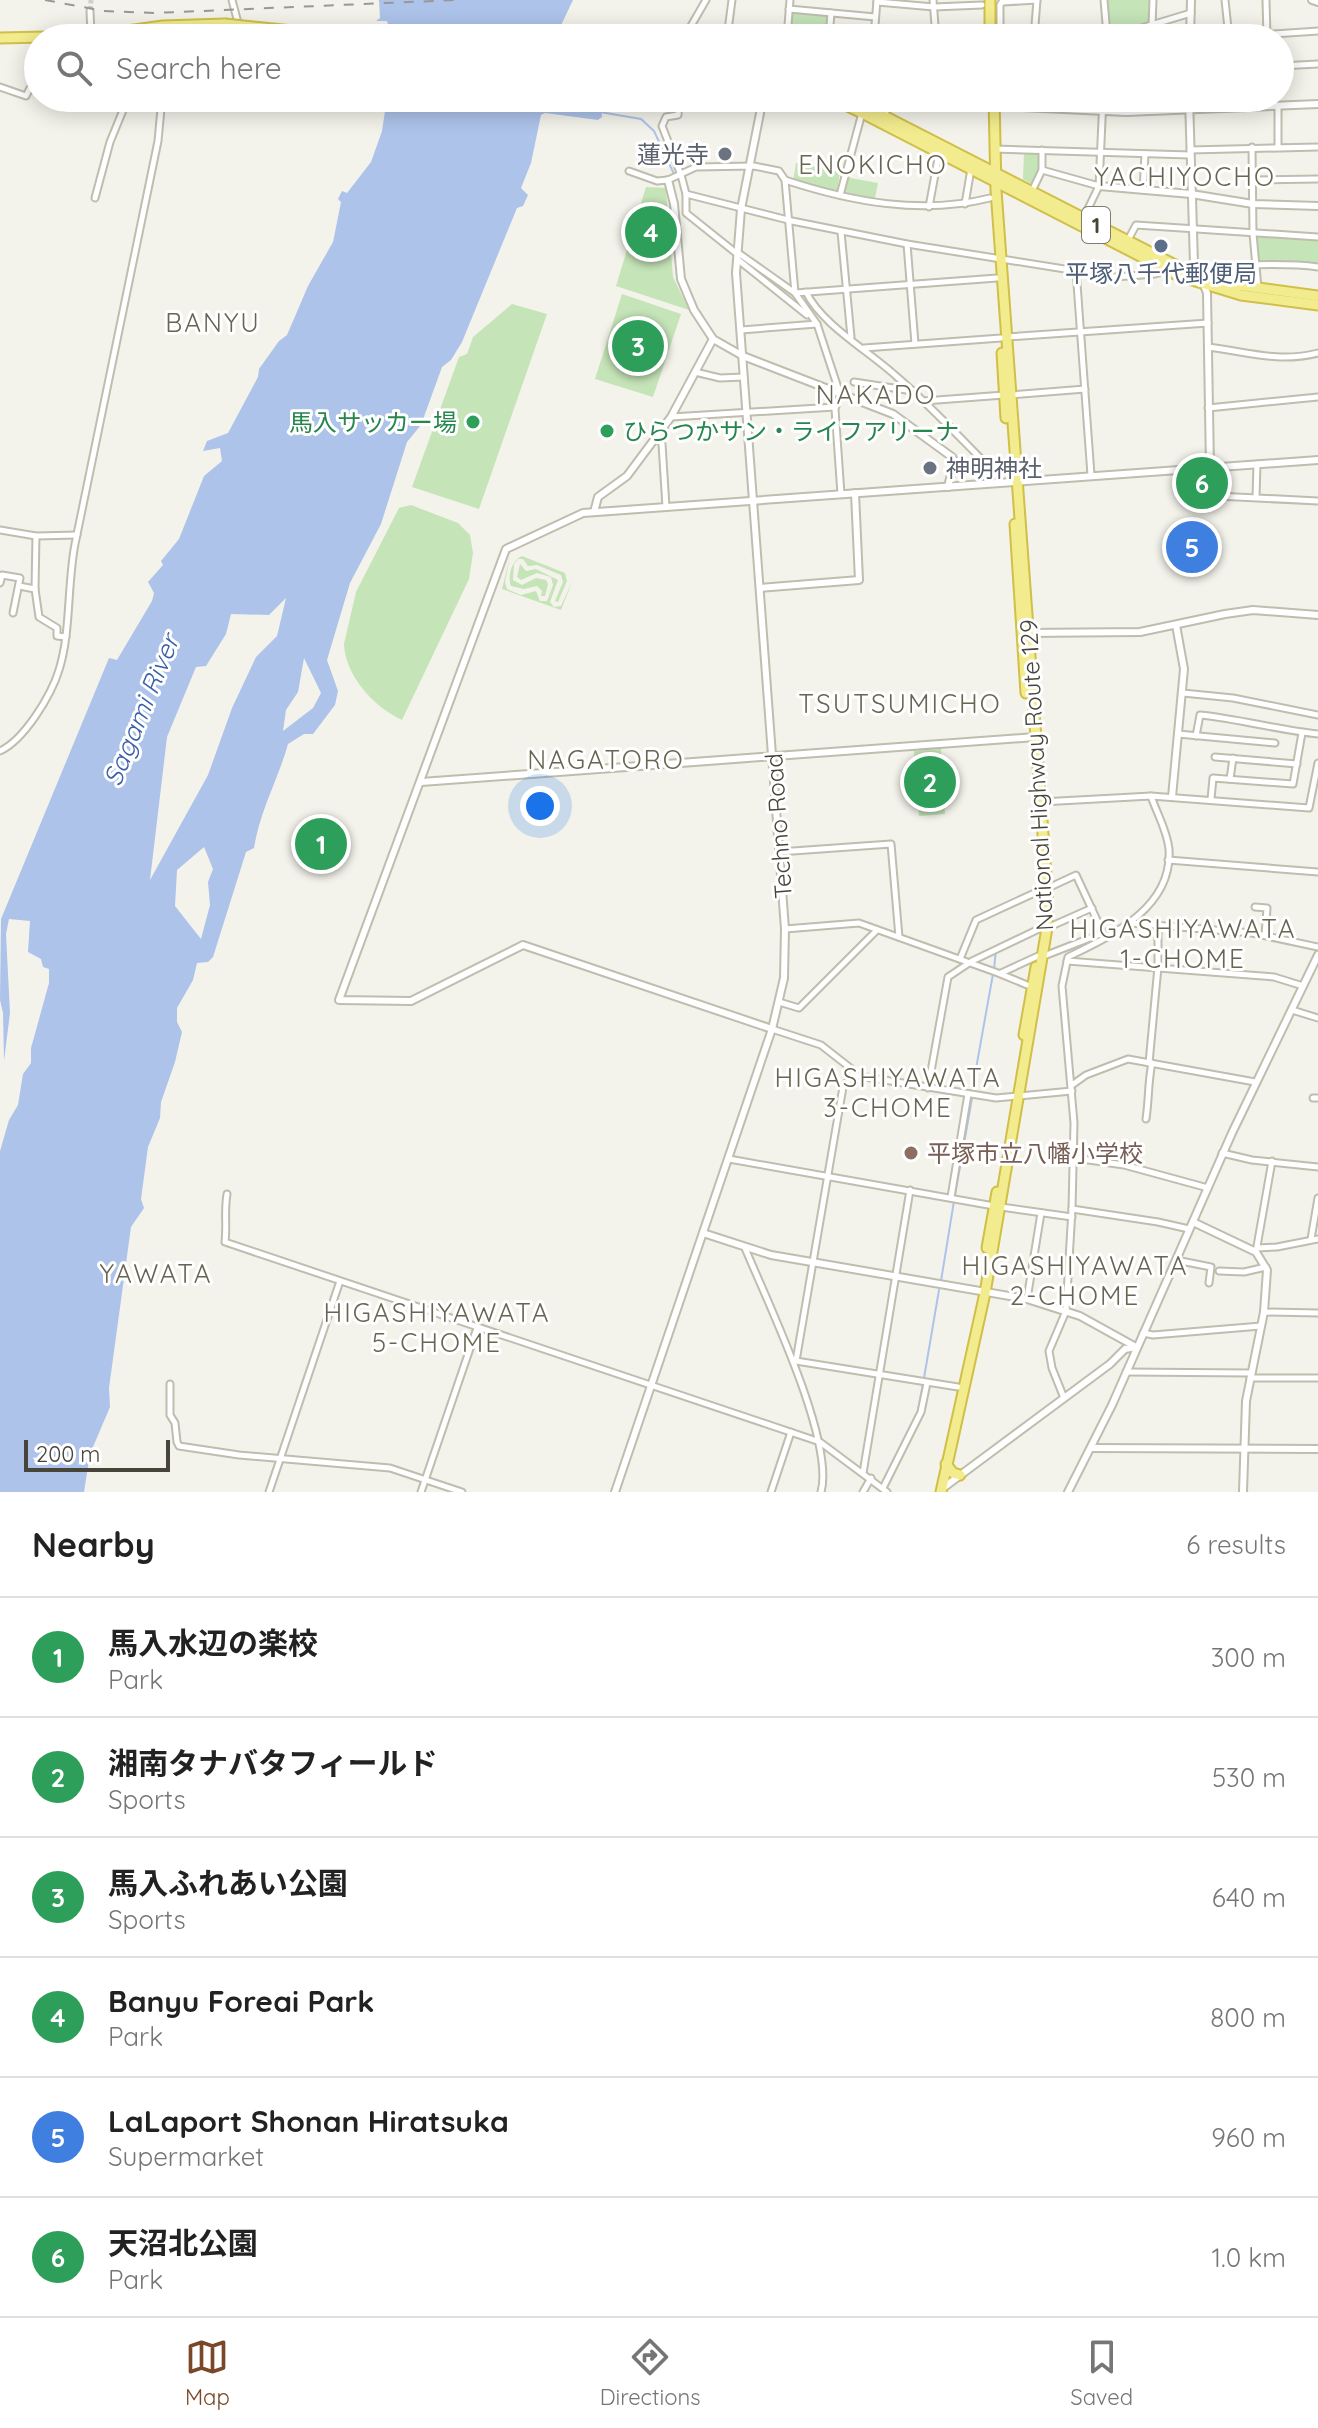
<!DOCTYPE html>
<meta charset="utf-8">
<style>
body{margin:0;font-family:Quicksand,"Noto Sans JP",sans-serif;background:#f6f6f6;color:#222}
.scale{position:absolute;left:24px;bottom:20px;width:146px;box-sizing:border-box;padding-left:8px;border:4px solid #474539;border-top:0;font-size:22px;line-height:28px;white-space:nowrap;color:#474539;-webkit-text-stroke:6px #fff;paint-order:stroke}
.you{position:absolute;left:540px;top:806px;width:28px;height:28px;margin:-20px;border:6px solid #fff;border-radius:50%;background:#1a73e8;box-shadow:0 0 0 12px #1a73e833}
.badge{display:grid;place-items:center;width:52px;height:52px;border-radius:50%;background:#7a4828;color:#fff;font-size:26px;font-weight:700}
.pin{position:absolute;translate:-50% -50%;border:4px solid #fff;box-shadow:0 2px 8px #0006}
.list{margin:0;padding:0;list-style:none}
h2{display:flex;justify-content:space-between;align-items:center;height:104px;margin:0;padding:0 32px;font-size:34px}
h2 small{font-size:26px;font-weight:400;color:#767676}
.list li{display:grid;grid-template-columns:52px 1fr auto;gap:24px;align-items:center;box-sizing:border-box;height:120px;padding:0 32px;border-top:2px solid #e0e0e0}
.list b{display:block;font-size:30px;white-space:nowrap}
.list p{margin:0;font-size:26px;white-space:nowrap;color:#767676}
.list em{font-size:26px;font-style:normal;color:#767676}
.icon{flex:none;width:44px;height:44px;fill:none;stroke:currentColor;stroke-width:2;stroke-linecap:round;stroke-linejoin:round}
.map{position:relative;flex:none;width:1318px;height:1492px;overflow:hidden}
.search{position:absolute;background:#fff;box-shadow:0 4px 20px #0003;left:24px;right:24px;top:24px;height:88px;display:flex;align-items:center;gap:20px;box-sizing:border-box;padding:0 28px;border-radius:44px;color:#767676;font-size:30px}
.sheet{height:824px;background:#fff}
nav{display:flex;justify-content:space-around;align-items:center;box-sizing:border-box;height:112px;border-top:2px solid #e0e0e0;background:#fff;font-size:22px;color:#767676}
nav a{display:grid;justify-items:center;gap:4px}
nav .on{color:#7a4828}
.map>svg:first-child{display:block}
</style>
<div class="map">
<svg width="1318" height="1492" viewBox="0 0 1318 1492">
<rect width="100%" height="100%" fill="#f4f3eb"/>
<g fill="#c5e4b8">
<path d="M1106,0H1150V22L1109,32Z"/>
<path d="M791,10L830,15L828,38H789Z"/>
<path d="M1024,152L1040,153L1039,169L1032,184L1023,179Z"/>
<path d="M796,163L840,172L837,191L793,182Z"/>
<path d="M845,177L878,183L875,198L842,192Z"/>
<path d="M646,187L666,188L673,277L689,310L616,286Z"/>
<path d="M1253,234L1318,240V267L1256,266Z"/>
<path d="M622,294L681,314L653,397L595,379Z"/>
<path d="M512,304L547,314L479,509L412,487L459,357L467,354L473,337Z"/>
<path d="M411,505L458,523L470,535L473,553L469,579L402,720C375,708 345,676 344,644L356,592L399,508Z"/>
<path d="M522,556L565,573L567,581L558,602L555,601L563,582L561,575L537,565L528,566L523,559H518L514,564L513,580L522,585L536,578L546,580L548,584L545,596H541L542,591L537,586L524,589L511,586C507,576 512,560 522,556Z"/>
<path d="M510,557L505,582L507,589L521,595L536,591L540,601H547L553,585L551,577L537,573L521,580L517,577L520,564L526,571L536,569L558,580L550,602L554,607L561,606L573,580L561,610L502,589Z"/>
<path d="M941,749L945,814L919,816L914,751Z"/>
</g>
<g fill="#adc3ea" fill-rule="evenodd">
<path d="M379,0H573L555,38H392L387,21H376L380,18Z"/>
<path d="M387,98H547L601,105L602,117L598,120L545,113L541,115L531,163L521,188L528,195L523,206L517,208L462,342L451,360L442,367L421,425L407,442L381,524L350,583L327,660L338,691L335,705L313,734H304L288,744C278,780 260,810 254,848L246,852L213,957L208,962L197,963L193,980L177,1008V1022L182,1032L175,1062L161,1102L160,1118L148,1147L141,1199L144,1208L131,1227L109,1388L110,1407L90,1454L84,1492H0V1151L9,1120L18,1105L23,1074L31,1063V1048L49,983V969L43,967L41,959L28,952L30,921L9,919L6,934L10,1013L4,1061L3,1013L0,1000L1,919L109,658L117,660L152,601L154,593L148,582L163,565L161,561L179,539L204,476L222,461L220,448L203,451L207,441L228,433L258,377L259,369L279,341L287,335L308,286L333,242L341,202L338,199L342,191L347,193L371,162L382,131ZM286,598L277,636L256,657L232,708L208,775L150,880L167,737L196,667L206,666L226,634L231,614L269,615ZM304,658L321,693L313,708L283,731L286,710L298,692ZM204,847L213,869L208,882L210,905L201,939L175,906L177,870Z"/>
</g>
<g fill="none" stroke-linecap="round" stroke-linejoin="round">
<g stroke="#adc3ea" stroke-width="2">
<path d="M600,112L641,119L654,131L674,174"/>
<path d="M994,969L996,950"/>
<path d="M972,1091L993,974"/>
<path d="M955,1195L972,1098"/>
<path d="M941,1281L954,1201"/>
<path d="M924,1378L939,1290"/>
<path d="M918,1411L923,1384"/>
</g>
<path stroke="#d1d0c7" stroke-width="5" stroke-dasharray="5 2.5" stroke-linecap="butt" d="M90,11L91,0"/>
<g stroke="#bfbdae" stroke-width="9">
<g id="minor">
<path d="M232,0L237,19L235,38"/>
<path d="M933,0L936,38"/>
<path d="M1104,0L1107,35"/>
<path d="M1225,0L1229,38"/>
<path d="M1266,0L1267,37"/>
<path d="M877,2L934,7L982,5"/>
<path d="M1003,2L1037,0"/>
<path d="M789,9L875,17"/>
<path d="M90,11L91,35"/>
<path d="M1152,25L1153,0"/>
<path d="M1229,37L1318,31"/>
<path d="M151,38L164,36L180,38"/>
<path d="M684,38L706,0"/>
<path d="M727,38L732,0"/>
<path d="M787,38L790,0"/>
<path d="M829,38L831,13"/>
<path d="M874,38L877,0"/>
<path d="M1000,38V5L1003,0"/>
<path d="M1034,38L1037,0"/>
<path d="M1080,38L1128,32L1191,13"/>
<path d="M1280,66L1318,64"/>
<path d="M0,87L26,96L30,88L38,90"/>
<path d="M682,98L679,103L678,115L666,117L662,126L681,175L686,194L792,221L907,244L1115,277L1155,274L1159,273L1162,268"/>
<path d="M1269,98V106"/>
<path d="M1252,147L1253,234L1258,288"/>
<path d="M1278,147V106"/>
<path d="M995,149L1190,155"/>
<path d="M1190,150L1318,147"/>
<path d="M1042,170L1099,186"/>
<path d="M629,171L657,181L668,180L696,167L754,166L779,171L785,180L795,293L817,324L840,394L835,409L841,494"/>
<path d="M785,180C852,202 922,215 990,198"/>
<path d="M1253,180L1318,179"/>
<path d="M1143,190L1145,154"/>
<path d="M1032,191L1042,170V150"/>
<path d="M686,194V213L736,253"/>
<path d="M840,195L862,113"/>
<path d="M95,198L110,142L128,98"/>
<path d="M965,204L971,169"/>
<path d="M929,207L939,153"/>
<path d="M1084,217L1099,186L1103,98"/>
<path d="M841,232L851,337"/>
<path d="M1128,240L1136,225L1318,237"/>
<path d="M907,244L915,344"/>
<path d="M737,252L795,293L997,278"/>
<path d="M737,259L807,315"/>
<path d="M1076,270L1091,475"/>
<path d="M1201,273C1219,262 1295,264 1318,267"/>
<path d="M806,292C822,325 869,351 896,376C932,407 964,442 998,476L999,483"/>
<path d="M741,330L817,324"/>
<path d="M1007,337L1208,323"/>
<path d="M1208,347C1248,352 1278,363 1318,353"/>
<path d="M864,348L1001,338"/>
<path d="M695,372L720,378L744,377"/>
<path d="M854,382L913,391"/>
<path d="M1011,395L1085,389"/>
<path d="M924,401L1004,395"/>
<path d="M1208,408L1318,397"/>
<path d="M671,417L835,407"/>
<path d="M657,438L662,444L666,507"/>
<path d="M1197,495L1318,501"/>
<path d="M1256,497L1257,464"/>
<path d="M0,530L36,536L77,535"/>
<path d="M36,536L35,589L39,617L57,628V636L66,637"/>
<path d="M0,583L2,575L20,578L13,613"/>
<path d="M19,586L35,589"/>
<path d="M1183,693L1233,698L1318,715"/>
<path d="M1178,734L1275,743"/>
<path d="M1196,736L1200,715C1240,719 1278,730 1318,734"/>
<path d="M0,751C24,740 51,696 59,670C71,632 67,586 75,544C103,410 131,276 158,141L162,98"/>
<path d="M1215,757L1297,764"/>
<path d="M1230,779L1233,758"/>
<path d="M1211,799L1213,778L1293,784L1302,733"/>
<path d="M1041,802L1151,796L1309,808L1318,763"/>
<path d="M779,852L891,844L899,937"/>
<path d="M1168,860L1318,872"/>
<path d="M1255,907L1267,908L1265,935"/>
<path d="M1130,923L1252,933L1318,947"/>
<path d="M1047,928L1092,908"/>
<path d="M785,929L859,923L998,973L1032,987"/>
<path d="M1044,956L1103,933L1076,875L1048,888"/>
<path d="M960,959L976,920L1041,890"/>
<path d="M1067,961L1274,977L1303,986"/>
<path d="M1001,973L1038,956"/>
<path d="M779,1002L799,1008L877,930"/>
<path d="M1292,1010L1318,1018"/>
<path d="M772,1029L821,1045L853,1070V1075L996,1098L1072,1091"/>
<path d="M1149,1063L1158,967V926"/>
<path d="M1072,1085L1086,1075L1128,1059L1255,1082"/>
<path d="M928,1088L948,977L972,961L1041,928"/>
<path d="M1313,1098H1318"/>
<path d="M1146,1119C1149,1099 1148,1081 1152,1063"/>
<path d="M1222,1153L1252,1160L1318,1167"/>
<path d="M1074,1158L1124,1165L1208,1188"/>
<path d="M729,1159L994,1206"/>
<path d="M227,1194C224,1212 227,1224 225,1242L820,1442L887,1492"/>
<path d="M951,1197L968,1094"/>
<path d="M1001,1207L1072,1217"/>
<path d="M1072,1209L1158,1222L1189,1229"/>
<path d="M1311,1239L1318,1198"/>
<path d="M745,1248C767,1301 835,1441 821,1492"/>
<path d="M1257,1248L1277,1247L1318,1239"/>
<path d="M1256,1252L1272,1161"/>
<path d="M1176,1260L1211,1267L1209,1283"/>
<path d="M1219,1271L1244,1272L1266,1267"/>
<path d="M1027,1299L1041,1213"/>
<path d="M1264,1312L1318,1313"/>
<path d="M1143,1333L1153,1335L1261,1326"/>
<path d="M796,1361L843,1087L853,1075"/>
<path d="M796,1361L958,1387"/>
<path d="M1126,1372L1251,1373"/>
<path d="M1250,1378H1318"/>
<path d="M170,1384V1415L175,1423L177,1442L179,1446L239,1455L390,1468L462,1492"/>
<path d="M1064,1398L1052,1368L1049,1351L1066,1311L1072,1209L1074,1123L1062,986L1068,957C1111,936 1173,908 1169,849C1167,830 1157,814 1151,796"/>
<path d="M863,1473L910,1190"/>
<path d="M883,1488L921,1412L927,1383"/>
<path d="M269,1492L340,1281"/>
<path d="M421,1492L477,1328"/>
<path d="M771,1492L791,1432"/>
<path d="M863,1492L871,1478"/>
</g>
</g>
<g stroke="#bfbdae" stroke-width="10">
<g id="tertiary">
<path d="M1312,0L1318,2"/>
<path d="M1190,38L1191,0"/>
<path d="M1189,98L1194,264L1198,273"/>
<path d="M880,116L896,101L1126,112L1318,104"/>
<path d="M668,180L674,204L681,279L694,310L713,339L743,356L893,414L952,457L954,461L948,487"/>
<path d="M1099,186L1191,194L1253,204L1318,206"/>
<path d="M1203,283L1207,293L1210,467"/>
<path d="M594,512L598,497L627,476L671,417L713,339"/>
<path d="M760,588L859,580L855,493"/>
<path d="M1025,633L1140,632L1225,614L1253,610L1318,615"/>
<path d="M421,782L1035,737"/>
<path d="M1172,797L1184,669L1176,625"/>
<path d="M772,1029L523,945L411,1001L339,1000L506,549L583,513L1318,460"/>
<path d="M1193,1222L1256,1252L1267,1270L1264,1312L1246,1401L1243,1492"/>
<path d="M703,1233L771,1255L1027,1299L1080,1316L1136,1347"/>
<path d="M1091,1448L1318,1449"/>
<path d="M943,1488L1110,1364L1125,1349L1136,1347"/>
<path d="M615,1492L772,1029L784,978L785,929L736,273L741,209L763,98"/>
<path d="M1068,1492L1112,1405L1232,1133L1318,955"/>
</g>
</g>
<g stroke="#d0bf49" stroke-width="13">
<g id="trunk">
<path d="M0,38L91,36L163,26L225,24"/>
<path d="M990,38V0"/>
<path d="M813,98L841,103L862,113L1179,276L1241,295L1318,305"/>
<path d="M849,98L1181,268L1236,285L1318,296"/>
<path d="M1002,353L1006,418"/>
<path d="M1015,524L1026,693"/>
<path d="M1024,1035L1036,967"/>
<path d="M987,1248L997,1192"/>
<path d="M946,1464L953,1473L960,1475"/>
<path d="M941,1492L985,1293L1047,928V889L996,190L994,98"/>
</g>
</g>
<use href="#minor" stroke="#fff" stroke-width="5"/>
<use href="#tertiary" stroke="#fff" stroke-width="6"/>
<use href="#trunk" stroke="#f3ec8e" stroke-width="9"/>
<path stroke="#989898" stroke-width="2" stroke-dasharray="10 10" stroke-linecap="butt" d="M45,0L104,11L155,13L456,0"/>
<g stroke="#d0bf49" stroke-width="13" stroke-linecap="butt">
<path id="trunk-bridge" d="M225,24L361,38"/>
</g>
<use href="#trunk-bridge" stroke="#f3ec8e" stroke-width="9"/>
</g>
<g fill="#6b7280" stroke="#fff" stroke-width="3">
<circle cx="725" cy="154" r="8"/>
<circle cx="930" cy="468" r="8"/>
</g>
<circle fill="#5c6f8a" stroke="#fff" stroke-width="3" cx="1161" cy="246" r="8"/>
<g fill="#2e9e5b" stroke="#fff" stroke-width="3">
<circle cx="473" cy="422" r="8"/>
<circle cx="607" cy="431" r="8"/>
</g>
<circle fill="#8d6e63" stroke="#fff" stroke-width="3" cx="911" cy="1153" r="8"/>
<g text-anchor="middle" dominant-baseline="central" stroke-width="6" stroke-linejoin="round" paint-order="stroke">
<rect fill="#fff" stroke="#7e7d74" stroke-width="2" x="1082" y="207" width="28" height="36" rx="6"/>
<g font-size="22" font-weight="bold" fill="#474539">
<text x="1096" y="225">1</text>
</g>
<g font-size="24" fill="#5b616d" stroke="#fff" text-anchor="end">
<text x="709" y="154">蓮光寺</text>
<text x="946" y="468" text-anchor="start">神明神社</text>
</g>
<g font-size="24" fill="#4e5e75" stroke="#fff">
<text x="1161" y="273">平塚八千代郵便局</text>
</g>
<g font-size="24" fill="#27864d" stroke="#fff" text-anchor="end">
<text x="457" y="422">馬入サッカー場</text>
<text x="623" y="431" text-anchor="start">ひらつかサン・ライフアリーナ</text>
</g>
<g font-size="24" fill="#474539" stroke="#fff">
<text transform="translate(1036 775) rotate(-93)">National Highway Route 129</text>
<text transform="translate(778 826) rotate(-94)">Techno Road</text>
</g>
<g font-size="24" fill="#785e54" stroke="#fff" text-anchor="start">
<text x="927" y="1153">平塚市立八幡小学校</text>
</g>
<g font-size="26" letter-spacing="2" fill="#696551" stroke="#fff">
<text x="873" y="164">ENOKICHO</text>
<text x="1185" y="176">YACHIYOCHO</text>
<text x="213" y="322">BANYU</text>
<text x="876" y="394">NAKADO</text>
<text x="900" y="703">TSUTSUMICHO</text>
<text x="606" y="759">NAGATORO</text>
<text x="1183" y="928">HIGASHIYAWATA<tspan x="1183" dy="30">1-CHOME</tspan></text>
<text x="888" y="1077">HIGASHIYAWATA<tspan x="888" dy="30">3-CHOME</tspan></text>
<text x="1075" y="1265">HIGASHIYAWATA<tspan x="1075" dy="30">2-CHOME</tspan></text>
<text x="156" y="1273">YAWATA</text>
<text x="437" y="1312">HIGASHIYAWATA<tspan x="437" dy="30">5-CHOME</tspan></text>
</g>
<g font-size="26" font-style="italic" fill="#3b60aa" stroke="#fff">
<text transform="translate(141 710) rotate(-68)">Sagami River</text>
</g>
</g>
</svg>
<div class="scale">200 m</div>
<div class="you"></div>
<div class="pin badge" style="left:321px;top:844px;background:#2e9e5b">1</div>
<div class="pin badge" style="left:930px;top:782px;background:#2e9e5b">2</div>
<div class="pin badge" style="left:638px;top:346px;background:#2e9e5b">3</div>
<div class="pin badge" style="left:651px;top:232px;background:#2e9e5b">4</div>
<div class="pin badge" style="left:1192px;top:547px;background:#3f7fe0">5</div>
<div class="pin badge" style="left:1202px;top:483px;background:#2e9e5b">6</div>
<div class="search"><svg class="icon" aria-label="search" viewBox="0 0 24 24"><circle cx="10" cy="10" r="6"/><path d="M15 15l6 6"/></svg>Search here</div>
</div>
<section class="sheet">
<h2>Nearby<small>6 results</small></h2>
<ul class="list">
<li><span class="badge" style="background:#2e9e5b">1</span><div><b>馬入水辺の楽校</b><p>Park</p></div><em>300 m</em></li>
<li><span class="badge" style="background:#2e9e5b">2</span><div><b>湘南タナバタフィールド</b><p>Sports</p></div><em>530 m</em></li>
<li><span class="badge" style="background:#2e9e5b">3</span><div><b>馬入ふれあい公園</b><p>Sports</p></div><em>640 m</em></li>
<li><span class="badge" style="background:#2e9e5b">4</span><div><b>Banyu Foreai Park</b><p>Park</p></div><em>800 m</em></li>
<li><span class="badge" style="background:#3f7fe0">5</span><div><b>LaLaport Shonan Hiratsuka</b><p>Supermarket</p></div><em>960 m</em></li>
<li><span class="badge" style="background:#2e9e5b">6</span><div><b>天沼北公園</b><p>Park</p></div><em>1.0 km</em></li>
</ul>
</section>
<nav>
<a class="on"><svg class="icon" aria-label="map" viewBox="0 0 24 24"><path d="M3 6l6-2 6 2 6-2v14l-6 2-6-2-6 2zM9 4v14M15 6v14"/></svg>Map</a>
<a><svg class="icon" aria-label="directions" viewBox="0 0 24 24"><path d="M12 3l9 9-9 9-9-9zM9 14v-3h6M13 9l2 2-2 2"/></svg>Directions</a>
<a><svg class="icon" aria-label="saved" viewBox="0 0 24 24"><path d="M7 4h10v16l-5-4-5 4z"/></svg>Saved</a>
</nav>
